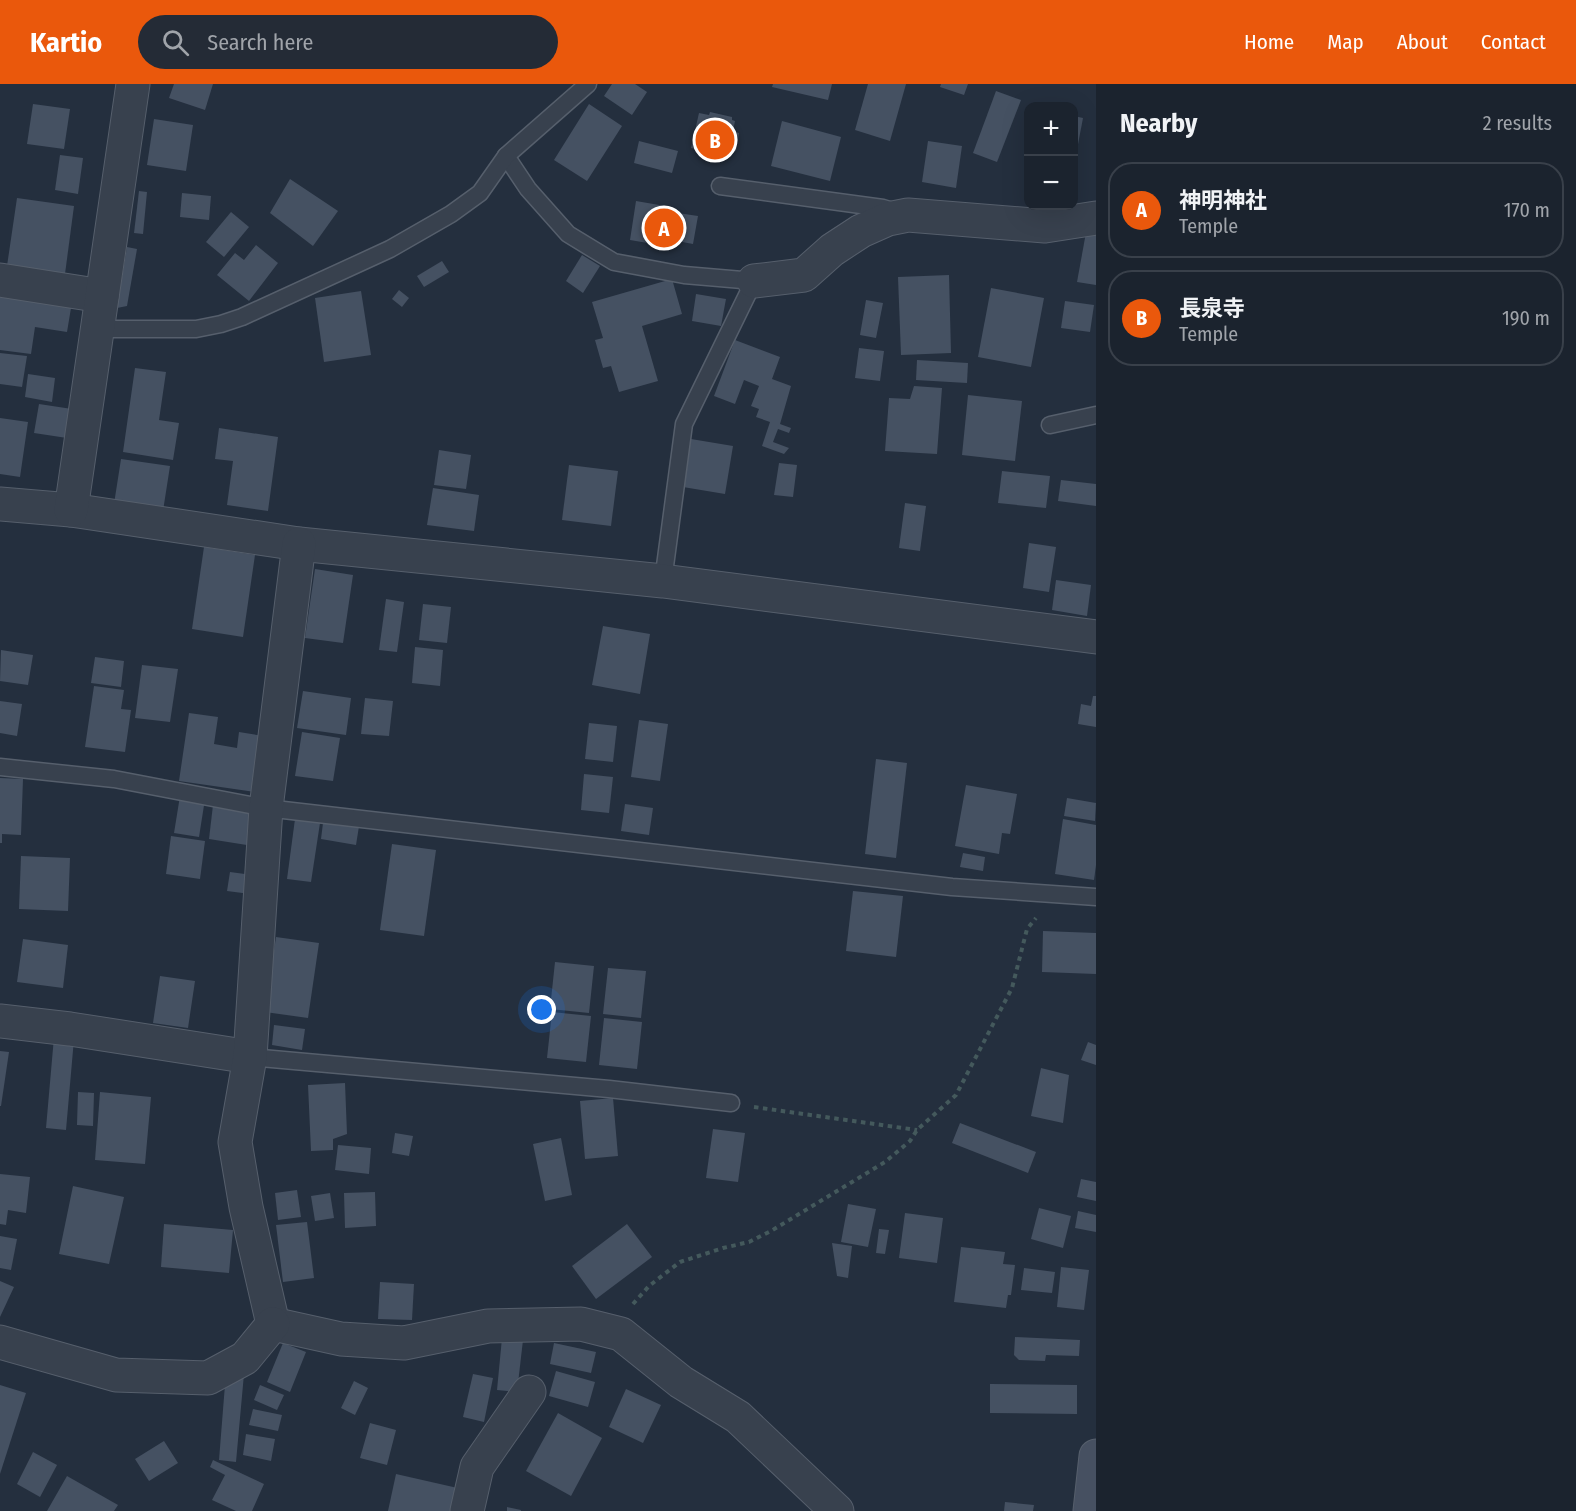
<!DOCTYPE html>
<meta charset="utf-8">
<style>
body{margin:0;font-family:"Fira Sans Condensed","Noto Sans JP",sans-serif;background:#242b36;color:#f1f3f6}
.controls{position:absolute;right:18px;top:18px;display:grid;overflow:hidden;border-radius:12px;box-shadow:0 6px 24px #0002}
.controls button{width:54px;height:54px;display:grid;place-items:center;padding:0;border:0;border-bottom:2px solid #39404a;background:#1b232e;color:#f1f3f6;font:30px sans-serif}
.you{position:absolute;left:542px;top:926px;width:21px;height:21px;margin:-15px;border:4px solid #fff;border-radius:50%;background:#1a73e8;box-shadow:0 0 0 9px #1a73e833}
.badge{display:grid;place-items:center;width:39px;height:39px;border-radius:50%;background:#ea580c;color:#fff;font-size:20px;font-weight:700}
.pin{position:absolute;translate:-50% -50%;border:3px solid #fff;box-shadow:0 2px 6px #0006}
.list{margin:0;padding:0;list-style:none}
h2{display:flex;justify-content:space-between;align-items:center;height:78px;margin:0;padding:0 24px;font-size:26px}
h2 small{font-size:20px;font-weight:400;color:#a0a4aa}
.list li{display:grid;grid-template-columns:39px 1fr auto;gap:18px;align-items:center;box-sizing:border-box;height:96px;margin:0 12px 12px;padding:0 12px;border:2px solid #39404a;border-radius:24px}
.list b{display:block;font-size:22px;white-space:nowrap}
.list p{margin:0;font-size:20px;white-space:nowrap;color:#a0a4aa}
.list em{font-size:20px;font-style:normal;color:#a0a4aa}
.icon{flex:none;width:33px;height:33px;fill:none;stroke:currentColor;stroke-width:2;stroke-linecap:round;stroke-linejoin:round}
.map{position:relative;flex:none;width:1096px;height:1427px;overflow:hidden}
header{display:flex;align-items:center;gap:36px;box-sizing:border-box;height:84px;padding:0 30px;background:#ea580c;color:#fff}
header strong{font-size:28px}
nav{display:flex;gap:33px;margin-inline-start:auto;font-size:21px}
.search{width:420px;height:54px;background:#242b36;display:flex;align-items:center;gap:15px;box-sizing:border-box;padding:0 21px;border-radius:33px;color:#a0a4aa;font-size:22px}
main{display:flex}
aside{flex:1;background:#1b232e}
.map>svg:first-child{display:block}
</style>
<header>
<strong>Kartio</strong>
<div class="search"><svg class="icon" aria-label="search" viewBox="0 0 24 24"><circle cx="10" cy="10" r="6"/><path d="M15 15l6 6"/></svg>Search here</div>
<nav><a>Home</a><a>Map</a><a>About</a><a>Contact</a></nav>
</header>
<main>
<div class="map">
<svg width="1096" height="1427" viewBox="0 0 1096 1427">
<rect width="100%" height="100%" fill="#242f3e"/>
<g fill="#455162">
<path d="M174,0H213L205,26L169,14Z"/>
<path d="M612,0H635L647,8L632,31L604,12Z"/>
<path d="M773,0H832L828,16L772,3Z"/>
<path d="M868,0H906L890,57L855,46Z"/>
<path d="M941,0H968L964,11L940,3Z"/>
<path d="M996,7L1021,16L997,78L973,69Z"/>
<path d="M33,20L70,25L64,65L27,60Z"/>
<path d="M589,20L622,42L587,97L554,76Z"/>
<path d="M710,28L732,33V36L735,37L733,47L739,49L736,67L729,65L727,72L691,64L699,29L709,31Z"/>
<path d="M1074,32L1083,34L1075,76H1074Z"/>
<path d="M154,35L193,41L186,87L147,81Z"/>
<path d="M782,37L841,53L830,97L771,82Z"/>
<path d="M639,57L678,67L672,89L634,79Z"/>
<path d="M928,57L962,62L956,104L922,98Z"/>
<path d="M60,71L83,74L78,110L55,106Z"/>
<path d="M290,95L338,127L313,162L270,129Z"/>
<path d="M139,107L147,108L143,150L134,149Z"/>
<path d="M182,109L211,112L209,136L180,133Z"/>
<path d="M17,114L74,122L65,190L7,182Z"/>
<path d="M636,117L671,123V128L698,132L693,160L666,155L665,162L630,156Z"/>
<path d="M231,128L249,143L224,173L206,158Z"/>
<path d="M1087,143L1096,144V201L1077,198Z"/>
<path d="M256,161L278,179L249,217L217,191L235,169L244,176Z"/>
<path d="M127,163L137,165L127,222L117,224Z"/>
<path d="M582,171L600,182L583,209L566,197Z"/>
<path d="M442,177L449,188L424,203L417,192Z"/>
<path d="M949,191L951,269L901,271L898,193Z"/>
<path d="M672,195L682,230L642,242L658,297L619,308L611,282L603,284L595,256L603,254L592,218Z"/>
<path d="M991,204L1044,214L1031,283L978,273Z"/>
<path d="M399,206L409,214L402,223L392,215Z"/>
<path d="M361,207L371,271L324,278L315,214Z"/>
<path d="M0,208L72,218L67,248L35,243L31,270L0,266Z"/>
<path d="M696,210L726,215L721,242L692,237Z"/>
<path d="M866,216L883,219L876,254L860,251Z"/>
<path d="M1065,217L1094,221L1090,248L1061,244Z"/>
<path d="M735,256L780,273L772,295L791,302L780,340L791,344L789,349L778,345L773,358L789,364L784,370L762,362L770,338L756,333L759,325L751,322L759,302L744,296L735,320L714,312Z"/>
<path d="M859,264L884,267L880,297L855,294Z"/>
<path d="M0,269L27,272L22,303L0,300Z"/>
<path d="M917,276L968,279L967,299L916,296Z"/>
<path d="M135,284L166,288L159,336L179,339L173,376L123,368Z"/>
<path d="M28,290L55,294L52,318L25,313Z"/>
<path d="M914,302L942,304L937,370L885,367L889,314L910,315Z"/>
<path d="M968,311L1022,317L1015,377L962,371Z"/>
<path d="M39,320L72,325L67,354L34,349Z"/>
<path d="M0,334L28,338L20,393L0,390Z"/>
<path d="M219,344L278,353L268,427L227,421L233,377L215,375Z"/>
<path d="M691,355L733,362L725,410L683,403Z"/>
<path d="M439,366L471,371L466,405L434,401Z"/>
<path d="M121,375L170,382L163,427L114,420Z"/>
<path d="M779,379L797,381L793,413L774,411Z"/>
<path d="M569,381L618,387L611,442L562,436Z"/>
<path d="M1002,387L1050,392L1046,424L998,419Z"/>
<path d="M1061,396L1096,400V422L1058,417Z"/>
<path d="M433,404L479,411L474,447L427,441Z"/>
<path d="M905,419L926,422L920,467L899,464Z"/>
<path d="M1029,459L1056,463L1049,508L1023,504Z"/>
<path d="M204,463L255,471L243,553L192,545Z"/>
<path d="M315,485L353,491L343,559L305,554Z"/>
<path d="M1056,496L1091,501L1087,532L1052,526Z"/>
<path d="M386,515L404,518L397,568L379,566Z"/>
<path d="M423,520L451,523L447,559L419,556Z"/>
<path d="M603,542L650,550L640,610L592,601Z"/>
<path d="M415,563L443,566L440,602L412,599Z"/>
<path d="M1,566L33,571L28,601L0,597Z"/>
<path d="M95,573L124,577L121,603L91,599Z"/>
<path d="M142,581L178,585L170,638L135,634Z"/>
<path d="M94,602L124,606L121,625L131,626L125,668L85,663Z"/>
<path d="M303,607L351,614L346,651L297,644Z"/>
<path d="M1093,612H1096V643L1078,640L1081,620L1091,622Z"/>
<path d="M365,614L393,617L389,652L361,650Z"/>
<path d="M0,617L22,620L17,652L0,649Z"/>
<path d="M189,629L218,633L214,660L237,664L239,648L263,652L255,708L179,697Z"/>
<path d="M639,636L668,640L660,697L631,693Z"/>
<path d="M589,639L617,642L613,678L585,675Z"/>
<path d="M302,648L340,654L333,697L295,692Z"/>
<path d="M876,675L907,679L896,774L865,770Z"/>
<path d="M584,690L613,693L609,729L581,726Z"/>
<path d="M0,694L23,695L21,751L2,750V759H0Z"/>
<path d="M966,701L1017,710L1010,750L1002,749L999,770L955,762Z"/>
<path d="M180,712L205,715L199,753L174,749Z"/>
<path d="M1067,714L1096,719L1095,737L1064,732Z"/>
<path d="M625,720L653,724L649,751L621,747Z"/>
<path d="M213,721L257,728L253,762L209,755Z"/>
<path d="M324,731L360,736L356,761L321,755Z"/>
<path d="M295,735L320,739L311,798L287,795Z"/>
<path d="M1063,735L1096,741V781L1094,796L1055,790Z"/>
<path d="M171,752L205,757L200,795L166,790Z"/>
<path d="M392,760L436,766L424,852L380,846Z"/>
<path d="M963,769L985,773L983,787L960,783Z"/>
<path d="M21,772L70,774L68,827L19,825Z"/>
<path d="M230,788L260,792L257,811L227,807Z"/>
<path d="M853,807L903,812L896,873L846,867Z"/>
<path d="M1043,847L1096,849V890L1042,888Z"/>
<path d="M276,853L319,859L308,934L265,928Z"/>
<path d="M23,855L68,861L63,904L17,898Z"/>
<path d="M555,878L594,882L589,929L550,925Z"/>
<path d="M608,884L646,887L641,934L603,930Z"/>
<path d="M160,892L195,897L188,944L153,939Z"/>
<path d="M552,928L591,932L586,978L547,974Z"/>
<path d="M604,934L642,938L637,985L599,981Z"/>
<path d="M274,941L305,945L302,966L272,961Z"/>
<path d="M54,953L74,955L66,1046L46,1044Z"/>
<path d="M1088,958L1096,961V981L1081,976Z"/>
<path d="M0,967L9,968L1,1022H0Z"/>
<path d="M1041,984L1069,991L1063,1039L1031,1032Z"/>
<path d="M345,999L347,1050L333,1055V1066L311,1067L308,1001Z"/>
<path d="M78,1008L94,1009L93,1042L77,1041Z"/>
<path d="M100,1008L151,1013L145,1080L95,1076Z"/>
<path d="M613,1014L618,1072L585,1075L580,1017Z"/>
<path d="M960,1039L1036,1068L1028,1089L952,1059Z"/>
<path d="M713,1045L745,1049L738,1098L706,1094Z"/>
<path d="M395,1049L413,1052L409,1072L392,1069Z"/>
<path d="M561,1054L572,1111L545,1117L533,1060Z"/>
<path d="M338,1061L371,1064L369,1090L335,1086Z"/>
<path d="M0,1090L30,1093L26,1129L8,1126L6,1141L0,1140Z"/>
<path d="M1081,1095L1096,1098V1117L1077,1113Z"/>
<path d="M73,1102L124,1113L109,1180L59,1170Z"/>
<path d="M297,1106L301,1133L278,1136L275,1109Z"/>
<path d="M375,1108L376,1142L345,1144L344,1109Z"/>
<path d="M330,1109L334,1134L315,1137L311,1112Z"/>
<path d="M848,1120L876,1125L868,1163L841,1158Z"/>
<path d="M1039,1124L1071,1132L1063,1164L1031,1155Z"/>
<path d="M1078,1127L1096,1131V1148L1075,1144Z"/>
<path d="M905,1129L943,1134L937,1179L899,1174Z"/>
<path d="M307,1138L314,1194L283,1198L276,1141Z"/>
<path d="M164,1140L233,1146L229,1189L161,1183Z"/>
<path d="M627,1140L652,1173L596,1215L572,1182Z"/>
<path d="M879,1145L889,1146L885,1170L876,1169Z"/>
<path d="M0,1152L17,1155L11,1186L0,1184Z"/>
<path d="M832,1159L852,1162L848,1194L837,1192Z"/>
<path d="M961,1163L1005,1168L1003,1180L1015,1181L1011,1211H1008L1006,1224L954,1218Z"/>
<path d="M1061,1183L1089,1186L1084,1226L1057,1223Z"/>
<path d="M1024,1184L1055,1188L1052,1209L1021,1206Z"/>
<path d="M0,1197L14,1203L0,1233Z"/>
<path d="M380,1198L414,1200L412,1236L378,1235Z"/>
<path d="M1015,1253L1080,1256L1079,1272L1046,1271L1045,1277L1019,1276L1014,1271Z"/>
<path d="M502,1254L523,1256L517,1308L497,1306Z"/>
<path d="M283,1259L306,1268L290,1308L267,1298Z"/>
<path d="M554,1259L596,1268L591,1289L550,1280Z"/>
<path d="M556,1287L595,1298L588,1323L549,1312Z"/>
<path d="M226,1288L244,1290L236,1378L219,1376Z"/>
<path d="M473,1290L493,1294L484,1338L463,1333Z"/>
<path d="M354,1297L368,1304L355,1331L341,1324Z"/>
<path d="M990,1300L1077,1301V1330L990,1329Z"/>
<path d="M0,1301L26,1309L0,1390Z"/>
<path d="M260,1301L284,1311L277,1326L254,1316Z"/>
<path d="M626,1305L661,1321L643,1359L609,1343Z"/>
<path d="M253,1325L282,1331L278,1347L249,1341Z"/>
<path d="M558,1329L602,1354L571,1412L526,1387Z"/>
<path d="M370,1339L396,1346L387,1381L360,1374Z"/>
<path d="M246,1350L275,1355L271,1377L243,1371Z"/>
<path d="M164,1357L178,1379L149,1397L135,1375Z"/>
<path d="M33,1368L57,1381L40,1413L17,1400Z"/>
<path d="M213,1376L264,1400L252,1427H236L212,1416L225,1391L210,1383Z"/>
<path d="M396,1390L462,1405L457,1427H388Z"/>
<path d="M67,1392L118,1421L114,1427H47Z"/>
<path d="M1005,1418L1034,1421L1033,1427H1004Z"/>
<path d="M507,1423L521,1426V1427H507Z"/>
</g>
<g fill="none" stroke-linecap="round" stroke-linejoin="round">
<g stroke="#565f6c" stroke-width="19">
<g id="lane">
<path d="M506,72L528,105L568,150L614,178L684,191L754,197L684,340L663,497"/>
<path d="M720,102L883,124L896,128"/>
<path d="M98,245H196L221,240L242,233L390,165L451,130L480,109L506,72L588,0"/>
<path d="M1050,341L1096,331"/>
<path d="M0,683L114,695L266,724L952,803L1096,813"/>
<path d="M250,973L609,1005L731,1019"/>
</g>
</g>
<g stroke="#565f6c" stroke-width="35">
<g id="street">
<path d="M0,196L102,212"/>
<path d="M754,197L804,191L832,166L861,147L888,135L908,131L1045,142L1096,134"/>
<path d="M0,420L71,426L299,460L663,497L1096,553"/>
<path d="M71,426L133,0"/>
<path d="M0,937L70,945L250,973"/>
<path d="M273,1240L246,1123L235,1058L250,973L266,724L299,460"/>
<path d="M273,1240L341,1255L404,1259L488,1242L581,1240L621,1250L681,1298L738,1333L837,1427"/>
<path d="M0,1258L116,1291L208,1294L245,1274L273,1240"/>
<path d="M467,1427L477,1383L529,1308"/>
</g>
</g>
<g stroke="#565f6c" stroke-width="35">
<path id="secondary" d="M1090,1427L1096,1372"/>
</g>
<g stroke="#44595c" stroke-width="4" stroke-dasharray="4.5 4.5" stroke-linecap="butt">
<path d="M754,1023L917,1046"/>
<path d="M633,1220L649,1202L680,1178L723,1164L749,1158L771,1147L885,1078L910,1057L917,1046L956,1011L1012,904L1027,845L1036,834"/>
</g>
<use href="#lane" stroke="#38414e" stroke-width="16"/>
<use href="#street" stroke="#38414e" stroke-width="33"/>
<use href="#secondary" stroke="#465061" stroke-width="33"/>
</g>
</svg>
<div class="controls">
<button>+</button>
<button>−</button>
</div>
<div class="you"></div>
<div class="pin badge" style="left:664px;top:144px">A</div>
<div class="pin badge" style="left:715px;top:56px">B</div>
</div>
<aside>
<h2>Nearby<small>2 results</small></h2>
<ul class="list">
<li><span class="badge">A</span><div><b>神明神社</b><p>Temple</p></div><em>170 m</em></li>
<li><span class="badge">B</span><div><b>長泉寺</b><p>Temple</p></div><em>190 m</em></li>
</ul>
</aside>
</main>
